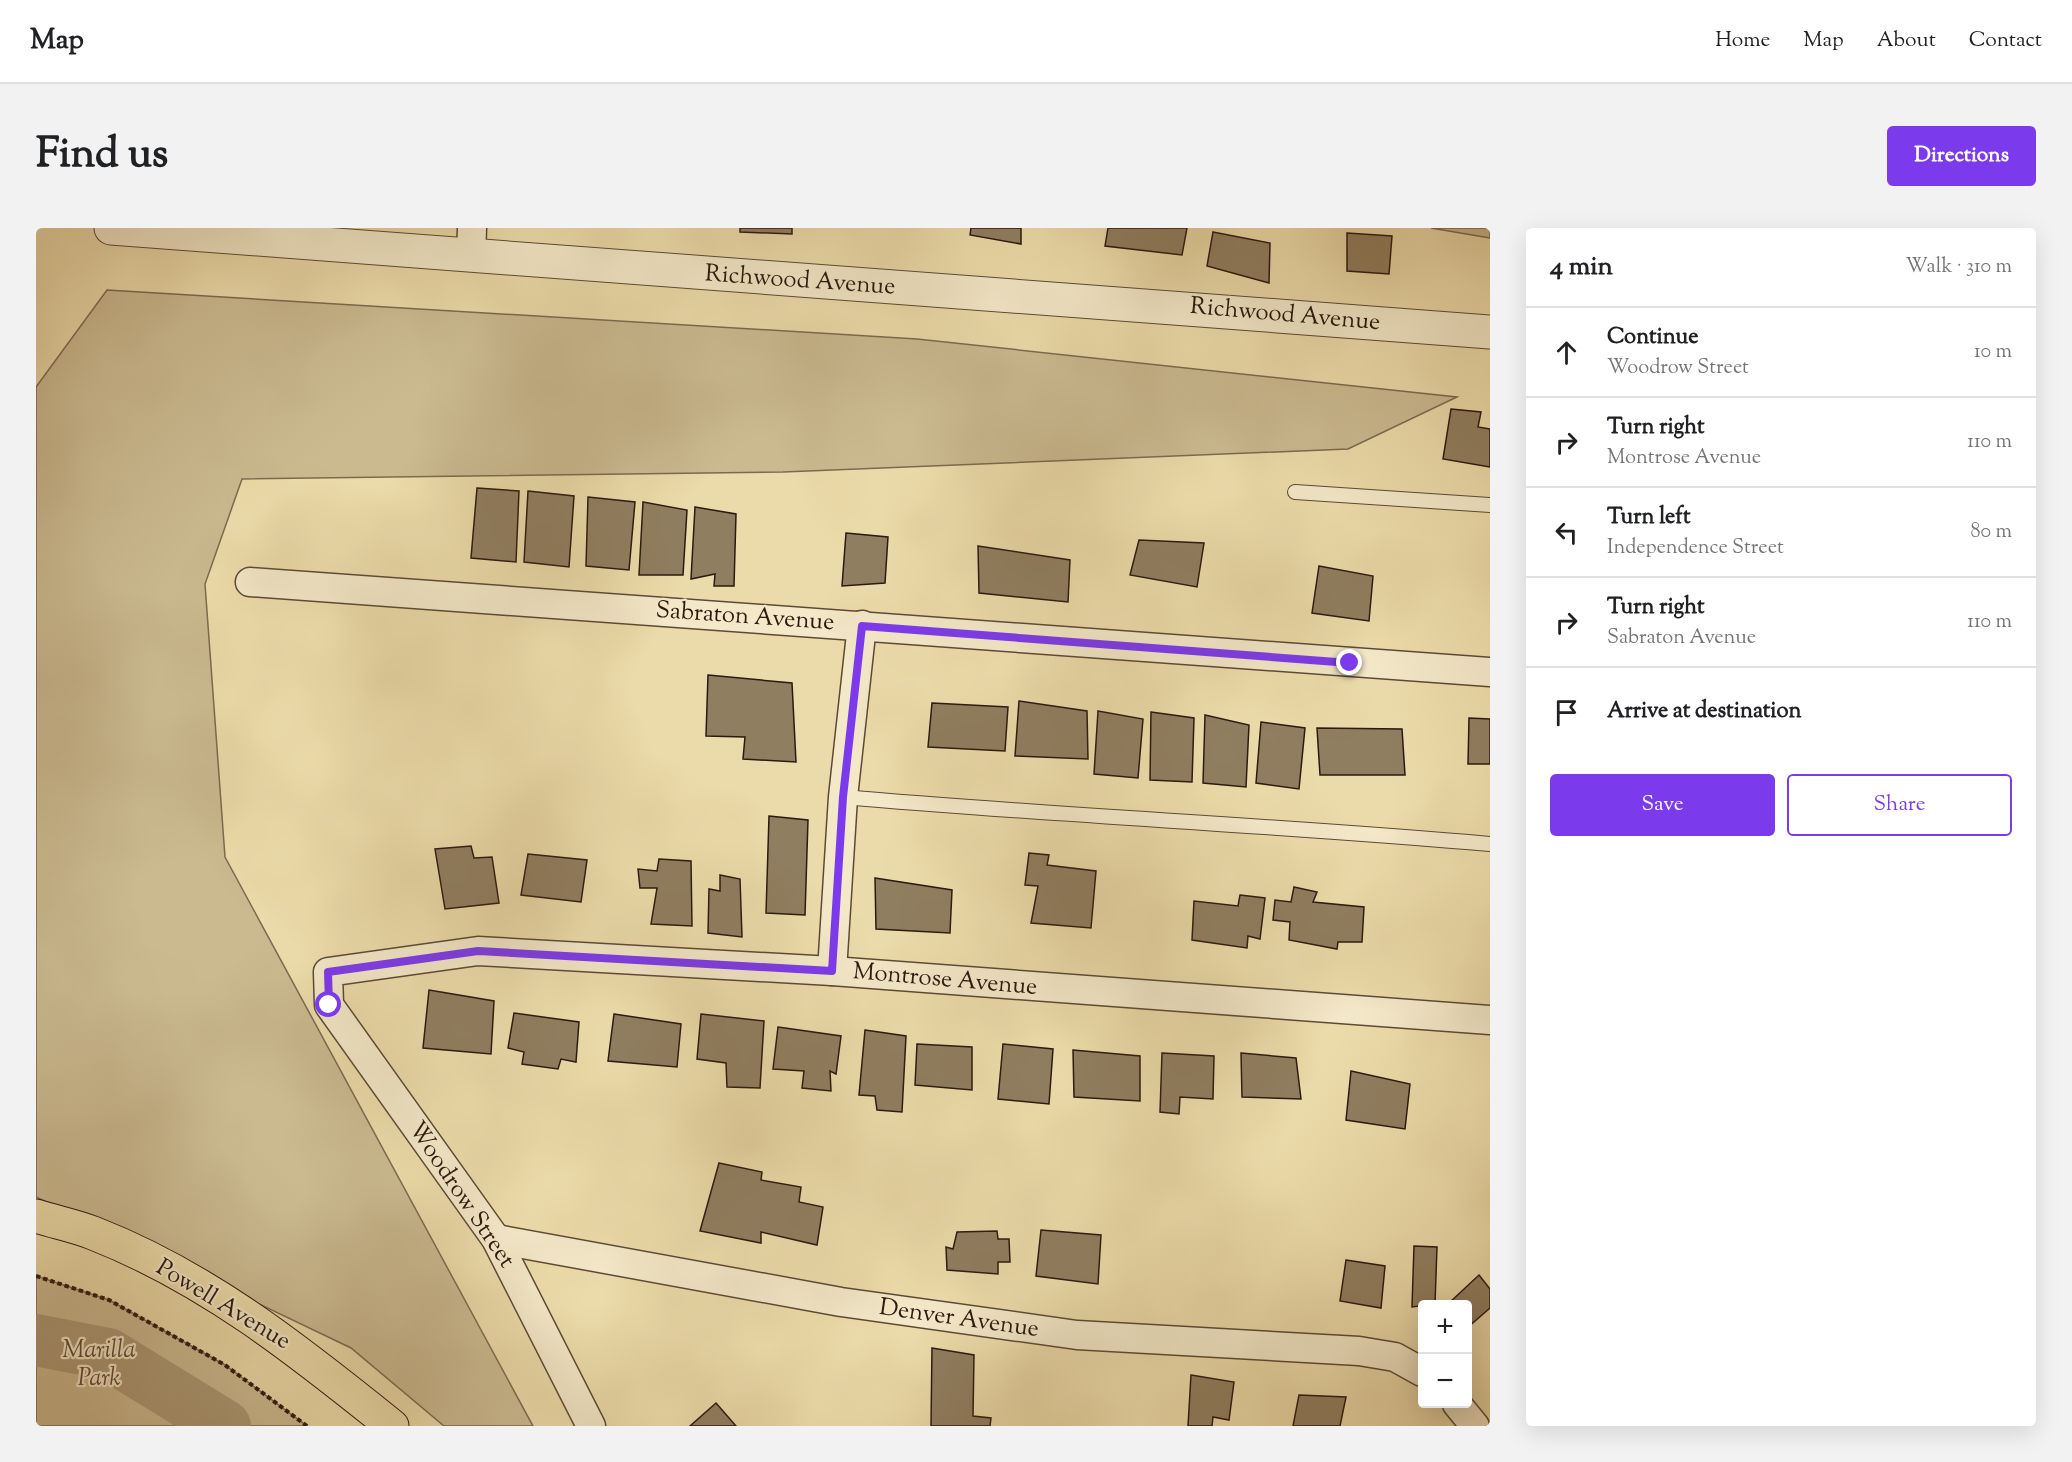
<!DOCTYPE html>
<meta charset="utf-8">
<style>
body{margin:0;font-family:"Sorts Mill Goudy",serif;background:#f2f2f2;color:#202124}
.controls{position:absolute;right:18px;bottom:18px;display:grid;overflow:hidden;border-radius:6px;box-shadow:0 6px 24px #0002}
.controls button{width:54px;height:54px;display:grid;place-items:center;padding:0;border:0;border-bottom:2px solid #e0e0e0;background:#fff;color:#202124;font:30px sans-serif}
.stop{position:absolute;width:18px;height:18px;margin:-14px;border:4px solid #7c3aed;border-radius:50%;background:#fff}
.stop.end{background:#7c3aed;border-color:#fff;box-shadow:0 2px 6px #0008}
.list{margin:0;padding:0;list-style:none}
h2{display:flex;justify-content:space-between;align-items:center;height:78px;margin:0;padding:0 24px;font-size:26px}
h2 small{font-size:20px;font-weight:400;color:#757577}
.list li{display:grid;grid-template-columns:39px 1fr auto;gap:18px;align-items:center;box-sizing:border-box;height:90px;padding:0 24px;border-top:2px solid #e0e0e0}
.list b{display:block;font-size:22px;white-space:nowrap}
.list p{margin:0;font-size:20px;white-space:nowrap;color:#757577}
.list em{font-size:20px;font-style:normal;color:#757577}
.actions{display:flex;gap:12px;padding:18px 24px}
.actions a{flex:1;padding:14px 0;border:2px solid #7c3aed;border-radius:6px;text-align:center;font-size:21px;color:#7c3aed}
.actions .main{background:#7c3aed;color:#fff}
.icon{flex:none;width:33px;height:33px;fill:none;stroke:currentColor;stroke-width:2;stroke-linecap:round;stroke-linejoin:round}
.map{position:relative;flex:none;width:1454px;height:1198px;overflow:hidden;border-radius:6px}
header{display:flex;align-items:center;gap:36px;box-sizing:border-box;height:84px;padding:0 30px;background:#fff;border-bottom:2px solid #e0e0e0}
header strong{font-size:28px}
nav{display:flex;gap:33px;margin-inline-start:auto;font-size:21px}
.intro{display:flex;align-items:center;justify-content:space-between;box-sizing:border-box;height:144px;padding:0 36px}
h1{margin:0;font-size:42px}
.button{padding:15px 27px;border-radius:6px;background:#7c3aed;color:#fff;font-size:21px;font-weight:700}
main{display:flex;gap:36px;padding:0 36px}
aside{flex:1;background:#fff;border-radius:6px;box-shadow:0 6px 24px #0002}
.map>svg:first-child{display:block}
</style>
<header>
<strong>Map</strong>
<nav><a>Home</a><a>Map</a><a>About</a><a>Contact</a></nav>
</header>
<div class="intro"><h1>Find us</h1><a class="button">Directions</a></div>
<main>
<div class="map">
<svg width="1454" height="1198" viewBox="0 0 1454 1198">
<rect width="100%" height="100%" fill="#ecdbaa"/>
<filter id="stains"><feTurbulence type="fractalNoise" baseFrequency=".00333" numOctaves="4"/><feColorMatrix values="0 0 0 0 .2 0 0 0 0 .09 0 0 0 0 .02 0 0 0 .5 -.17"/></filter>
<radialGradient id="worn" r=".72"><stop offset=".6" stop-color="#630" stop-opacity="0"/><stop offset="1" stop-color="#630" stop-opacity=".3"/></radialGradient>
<g fill="#cbba90" stroke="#7c6a50" stroke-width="1.5">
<path d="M1395,0H1454V10Z"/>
<path d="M71,62L881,111L1421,169L1312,221L747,244L206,251L169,356L189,629L497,1198H408L315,1120L0,969V159Z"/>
<path d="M0,1048L73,1072L189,1137L271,1198H0Z"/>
</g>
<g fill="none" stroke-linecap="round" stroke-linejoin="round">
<path stroke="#ab9976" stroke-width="52" d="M0,1112L72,1126L189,1198"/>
</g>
<g fill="#907e60" stroke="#2c1910" stroke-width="1.5">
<path d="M704,0H756V6L704,4Z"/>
<path d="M935,0H985V16L934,7Z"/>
<path d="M1072,0H1151L1146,27L1069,18Z"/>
<path d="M1177,4L1234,15L1233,55L1171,38Z"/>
<path d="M1311,5L1356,8L1353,46L1311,43Z"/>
<path d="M1415,181L1445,184L1442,199L1454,201V239L1407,231Z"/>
<path d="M441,260L483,263L480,334L435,330Z"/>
<path d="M492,263L538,268L533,339L488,334Z"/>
<path d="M552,269L599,274L593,342L550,338Z"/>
<path d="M607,274L651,282L647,347H603Z"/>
<path d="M659,279L700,286L698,358H678L679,346L655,351Z"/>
<path d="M810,305L852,309L849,355L806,358Z"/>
<path d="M1103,312L1168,315L1161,359L1094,347Z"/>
<path d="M942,318L1034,332L1032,374L943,365Z"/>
<path d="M1283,338L1337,348L1333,393L1276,385Z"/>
<path d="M672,447L756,455L760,534L707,531L709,509L670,508Z"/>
<path d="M983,473L1051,483L1052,531L979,528Z"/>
<path d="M896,475L972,479L969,523L892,519Z"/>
<path d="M1062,483L1107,491L1102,550L1058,546Z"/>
<path d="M1115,484L1158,490L1156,554L1114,552Z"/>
<path d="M1169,487L1213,497L1210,559L1167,555Z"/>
<path d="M1433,490L1454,491V536H1432Z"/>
<path d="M1225,494L1269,500L1263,561L1220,555Z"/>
<path d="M1281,500L1366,501L1369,547H1284Z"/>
<path d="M733,588L772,592L769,687L730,685Z"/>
<path d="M435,618L438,630L456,629L463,675L409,681L399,621Z"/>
<path d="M993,625L1013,627L1011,637L1060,643L1055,700L995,695L1002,658L989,657Z"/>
<path d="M492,626L551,632L545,674L485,667Z"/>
<path d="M623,631L655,633L656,698L615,696L621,660H604L602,641L621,643Z"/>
<path d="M684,647L704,651L706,709L672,705L673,661L684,663Z"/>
<path d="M839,650L916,662L914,705L840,701Z"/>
<path d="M1258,659L1281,664L1277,674L1328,679L1326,714H1302L1301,721L1253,712L1254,694L1237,692L1239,672L1255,674Z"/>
<path d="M1204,667L1229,670L1224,711L1212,708L1211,720L1156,712L1158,673L1202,678Z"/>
<path d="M393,762L458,773L455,826L387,820Z"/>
<path d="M478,785L543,794L540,834L525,831L522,841L486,836L488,824L472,820Z"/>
<path d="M578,786L645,796L641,839L572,833Z"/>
<path d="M665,786L728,793L724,860L691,859L690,835L661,831Z"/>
<path d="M742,799L805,808L800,846L794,843L795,863L766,860L768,843L737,841Z"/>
<path d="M829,802L870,808L866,884L841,882L839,868L823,867Z"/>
<path d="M881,816L936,819V862L879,857Z"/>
<path d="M967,816L1017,821L1013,876L962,871Z"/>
<path d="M1037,822L1104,828V873L1038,869Z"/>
<path d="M1126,825L1178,828L1177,871L1144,869L1143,886L1124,884Z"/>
<path d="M1205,825L1260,830L1265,871L1206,869Z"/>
<path d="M1315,843L1374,856L1369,901L1310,892Z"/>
<path d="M683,935L726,944L725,952L765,959L763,974L787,979L781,1017L725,1004V1015L664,1003Z"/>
<path d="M1005,1002L1065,1007L1062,1056L1000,1048Z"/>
<path d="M961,1003L962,1011H973L974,1034H962V1046L911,1042L910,1019L917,1021L921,1004Z"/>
<path d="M1378,1018L1401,1019L1399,1076L1376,1079Z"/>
<path d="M1310,1032L1349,1038L1345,1080L1304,1073Z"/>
<path d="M1443,1047L1454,1061V1080L1432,1099V1076H1412Z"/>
<path d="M896,1120L938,1127L937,1188L955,1190L954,1198H895Z"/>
<path d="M1155,1147L1198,1154L1193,1192L1177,1189L1176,1198H1152Z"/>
<path d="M1263,1167L1310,1169L1304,1198H1257Z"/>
<path d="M680,1175L700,1198H654Z"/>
</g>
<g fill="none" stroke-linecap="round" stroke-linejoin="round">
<g stroke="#5c4a36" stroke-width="16">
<g id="service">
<path d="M1259,264L1454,277"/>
<path d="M807,569C1023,588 1239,597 1454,616"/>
</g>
</g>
<g stroke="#5c4a36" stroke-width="31">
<g id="minor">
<path d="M435,28L436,0"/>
<path d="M214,354L1454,444"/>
<path d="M796,743L807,569L826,397"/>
<path d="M460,1011L805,1074L1041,1107L1323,1123L1359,1129L1386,1144"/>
<path d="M1421,1176L1439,1198"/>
<path d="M555,1198L460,1011L293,777L292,744L442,723L796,743L1454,792"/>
</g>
</g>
<g stroke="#5c4a36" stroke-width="35">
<path id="tertiary" d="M75,0L1454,104"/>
</g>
<g stroke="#2c1910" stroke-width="35">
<path id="primary" d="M0,988C19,994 39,998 57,1005C170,1049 263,1123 356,1198"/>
</g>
<path stroke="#2c1910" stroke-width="4" stroke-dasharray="4.5 3" stroke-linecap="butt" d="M0,1048L73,1072L189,1137L271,1198"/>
<use href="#service" stroke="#f3e8c8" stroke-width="14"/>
<use href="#minor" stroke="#f3e8c8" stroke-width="28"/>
<use href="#tertiary" stroke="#f3e8c8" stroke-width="33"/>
<use href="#primary" stroke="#ecdbaa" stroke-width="33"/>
</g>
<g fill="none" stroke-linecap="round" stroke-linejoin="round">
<path stroke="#7c3aed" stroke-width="8" d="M293,777L292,744L442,723L796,743L807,569L826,398L1314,435"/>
</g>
<g text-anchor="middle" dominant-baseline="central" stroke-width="4.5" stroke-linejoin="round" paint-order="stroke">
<g font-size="24" fill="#2c1910" stroke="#f3e8c8">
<text transform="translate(764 53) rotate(4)">Richwood Avenue</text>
<text transform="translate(1249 87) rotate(5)">Richwood Avenue</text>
<text transform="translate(709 389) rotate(4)">Sabraton Avenue</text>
<text transform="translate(909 752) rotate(5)">Montrose Avenue</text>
<text transform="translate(425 967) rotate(56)">Woodrow Street</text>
<text transform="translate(187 1077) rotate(31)">Powell Avenue</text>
<text transform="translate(923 1091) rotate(8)">Denver Avenue</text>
</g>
<g font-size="24" font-style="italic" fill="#5c4936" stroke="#f3e8c8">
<text x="63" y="1123">Marilla<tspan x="63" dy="28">Park</tspan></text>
</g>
</g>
<rect width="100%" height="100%" filter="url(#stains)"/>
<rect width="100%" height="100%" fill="url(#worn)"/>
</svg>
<div class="controls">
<button>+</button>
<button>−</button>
</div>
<div class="stop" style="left:293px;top:777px"></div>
<div class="stop end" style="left:1314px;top:435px"></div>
</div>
<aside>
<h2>4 min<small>Walk · 310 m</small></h2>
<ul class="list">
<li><svg class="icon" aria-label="ahead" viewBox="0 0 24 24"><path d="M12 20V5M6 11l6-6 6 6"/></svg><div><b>Continue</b><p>Woodrow Street</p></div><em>10 m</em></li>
<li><svg class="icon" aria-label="right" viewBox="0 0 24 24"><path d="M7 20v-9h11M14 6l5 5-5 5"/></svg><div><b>Turn right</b><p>Montrose Avenue</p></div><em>110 m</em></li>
<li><svg class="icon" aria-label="left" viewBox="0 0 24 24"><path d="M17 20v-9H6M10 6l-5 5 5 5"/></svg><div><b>Turn left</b><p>Independence Street</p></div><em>80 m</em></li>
<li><svg class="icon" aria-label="right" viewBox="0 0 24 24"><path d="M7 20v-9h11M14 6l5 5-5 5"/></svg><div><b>Turn right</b><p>Sabraton Avenue</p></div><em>110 m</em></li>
<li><svg class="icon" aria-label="arrive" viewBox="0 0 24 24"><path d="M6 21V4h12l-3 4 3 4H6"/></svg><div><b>Arrive at destination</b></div></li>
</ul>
<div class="actions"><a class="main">Save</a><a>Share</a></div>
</aside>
</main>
